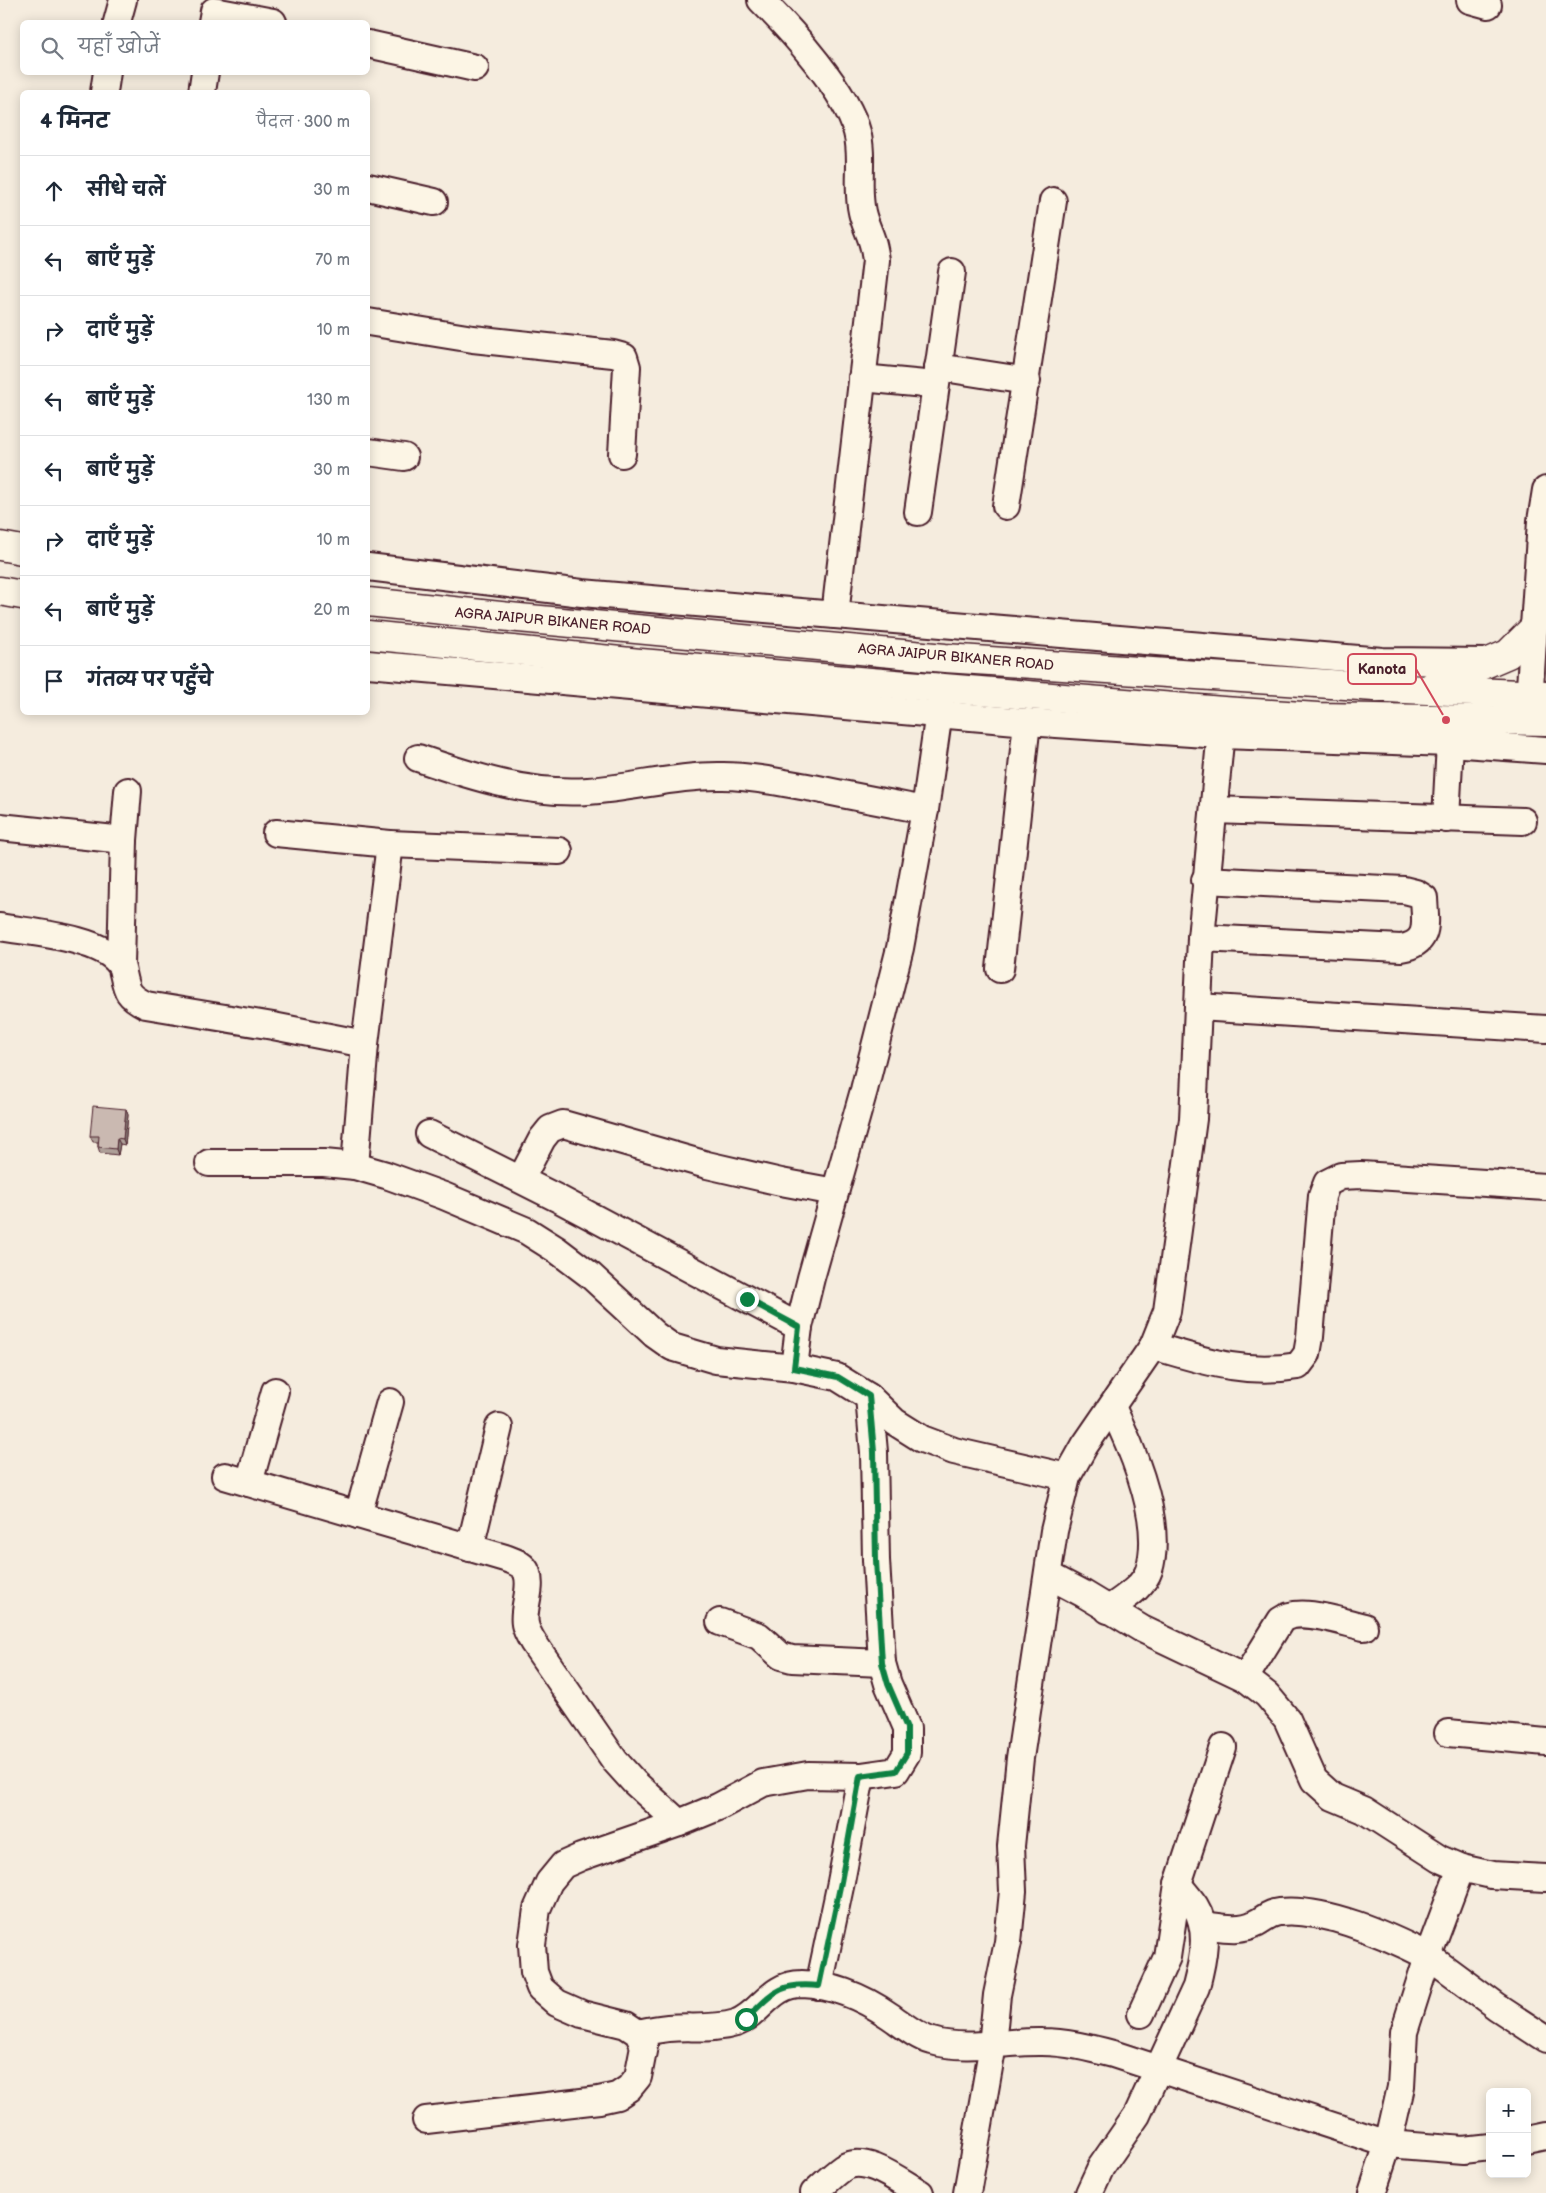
<!DOCTYPE html>
<html lang="hi">
<meta charset="utf-8">
<style>
body{margin:0;font-family:"Balsamiq Sans","Playpen Sans Deva",sans-serif;background:#f6f6f7;color:#1f2937}
.controls{position:absolute;right:15px;bottom:15px;display:grid;overflow:hidden;border-radius:8px;box-shadow:0 2px 12px #0003}
.controls button{width:45px;height:45px;display:grid;place-items:center;padding:0;border:0;border-bottom:1px solid #e0e1e3;background:#fff;color:#1f2937;font:25px sans-serif}
.stop{position:absolute;width:15px;height:15px;margin:-11px;border:4px solid #0b8043;border-radius:50%;background:#fff}
.stop.end{background:#0b8043;border-color:#fff;box-shadow:0 1px 5px #0008}
.list{margin:0;padding:0;list-style:none}
h2{display:flex;justify-content:space-between;align-items:center;height:65px;margin:0;padding:0 20px;font-size:21px}
h2 small{font-size:16px;font-weight:400;color:#747a83}
.list li{display:grid;grid-template-columns:32px 1fr auto;gap:15px;align-items:center;box-sizing:border-box;height:70px;padding:0 20px;border-top:1px solid #e0e1e3}
.list b{display:block;font-size:19px;white-space:nowrap}
.list em{font-size:16px;font-style:normal;color:#747a83}
.icon{flex:none;width:28px;height:28px;fill:none;stroke:currentColor;stroke-width:2;stroke-linecap:round;stroke-linejoin:round}
.map{position:relative;flex:none;width:1546px;height:2193px;overflow:hidden}
.search{position:absolute;background:#fff;box-shadow:0 2px 12px #0003;left:20px;top:20px;width:350px;height:55px;display:flex;align-items:center;gap:12px;box-sizing:border-box;padding:0 18px;border-radius:8px;color:#747a83;font-size:19px}
.panel{position:absolute;background:#fff;box-shadow:0 2px 12px #0003;left:20px;top:90px;width:350px;height:625px;border-radius:8px}
.map>svg:first-child{display:block}
</style>
<div class="map">
<svg width="1546" height="2193" viewBox="0 0 1546 2193">
<rect width="100%" height="100%" fill="#f5ecde"/>
<filter id="ink" filterUnits="userSpaceOnUse"><feTurbulence type="fractalNoise" baseFrequency=".02" numOctaves="2"/><feDisplacementMap in="SourceGraphic" scale="10" xChannelSelector="R" yChannelSelector="G"/><feConvolveMatrix kernelMatrix="1 2 1 2 8 2 1 2 1" color-interpolation-filters="sRGB"/></filter>
<g filter="url(#ink)">
<g fill="none" stroke-linecap="round" stroke-linejoin="round">
<g stroke="#4a1f2b" stroke-width="30">
<g id="minor">
<path d="M761,0C791,30 847,92 857,132C864,158 856,186 862,212C864,222 869,231 872,241C874,247 875,254 876,260L835,615"/>
<path d="M1470,0L1488,5"/>
<path d="M117,22L123,0"/>
<path d="M212,22L214,11L273,22"/>
<path d="M368,44L475,68"/>
<path d="M104,92L107,72"/>
<path d="M202,92L205,72"/>
<path d="M368,187L434,202"/>
<path d="M368,322L473,339L613,354L624,357L627,367L622,454"/>
<path d="M938,367L1027,381"/>
<path d="M862,378L935,385"/>
<path d="M368,452L404,457"/>
<path d="M1006,506L1053,201"/>
<path d="M918,512L952,272"/>
<path d="M368,567L582,593L835,615L1382,661L1488,662"/>
<path d="M368,664L1027,722L1221,735L1450,743L1546,750"/>
<path d="M941,698L925,810L900,948L864,1090L811,1278L799,1327L794,1368L837,1377L869,1397L895,1422L922,1439L954,1451L1067,1477"/>
<path d="M1528,717L1541,521L1546,490"/>
<path d="M418,758C473,777 529,795 588,791C634,788 677,775 723,776C753,776 784,783 813,788C850,796 888,803 925,810"/>
<path d="M1214,810L1523,821"/>
<path d="M1446,819L1450,743"/>
<path d="M0,827L124,840"/>
<path d="M276,833L390,844L559,851"/>
<path d="M0,927C32,933 99,937 119,963C122,966 122,969 123,973C127,992 128,996 146,1005L273,1026L365,1044"/>
<path d="M1201,938L1401,948C1431,943 1425,922 1424,898L1416,893L1404,890L1205,880"/>
<path d="M121,965L124,840L128,791"/>
<path d="M1000,969L1027,722"/>
<path d="M1198,1007L1546,1029"/>
<path d="M429,1134L557,1198L799,1327"/>
<path d="M209,1163H324L355,1166L386,1175L444,1196L527,1231L557,1250L590,1275L655,1335L672,1347L716,1360L794,1368"/>
<path d="M355,1166L365,1044L390,844"/>
<path d="M521,1179L542,1139L550,1129L563,1124L707,1165L781,1182L835,1192"/>
<path d="M1153,1346C1204,1361 1244,1375 1298,1366L1307,1354L1310,1337L1322,1196L1327,1183L1341,1176L1361,1175L1546,1187"/>
<path d="M225,1476L505,1558C513,1561 524,1564 527,1573C533,1589 522,1608 525,1624C526,1630 530,1637 533,1642L615,1761L634,1782L679,1823"/>
<path d="M249,1483L275,1391"/>
<path d="M358,1515L390,1402"/>
<path d="M470,1548L499,1427"/>
<path d="M1048,1575L1084,1594L1142,1629L1245,1678L1267,1695L1287,1719L1314,1780L1333,1797L1364,1810L1440,1859L1461,1868L1492,1875L1546,1878"/>
<path d="M1108,1610C1122,1599 1143,1588 1149,1570C1164,1522 1133,1450 1112,1407"/>
<path d="M720,1622L759,1636L781,1656L792,1659L882,1663"/>
<path d="M1245,1678L1281,1620C1299,1606 1342,1622 1364,1627"/>
<path d="M1448,1733L1546,1742"/>
<path d="M1461,1868L1428,1956L1497,2007L1546,2039"/>
<path d="M1203,1925C1220,1927 1240,1932 1256,1923C1264,1919 1269,1913 1279,1912C1325,1907 1388,1936 1428,1956L1404,2032L1401,2087L1388,2144L1372,2193"/>
<path d="M819,1986L841,1882L861,1776L896,1771L907,1753V1728L888,1684L882,1663L876,1560L874,1452L869,1397"/>
<path d="M1141,2014L1167,1957L1178,1884L1223,1747"/>
<path d="M638,2033C648,2031 658,2029 668,2028C690,2026 713,2030 736,2023C762,2013 770,1984 802,1984C835,1985 864,1998 890,2016C903,2025 917,2037 932,2041C965,2051 1008,2041 1042,2042C1066,2042 1090,2048 1113,2054L1388,2144L1463,2150L1490,2147"/>
<path d="M426,2120L599,2100L617,2096L629,2088L638,2077L644,2046L638,2033L626,2025L582,2014L557,2003L540,1988L534,1972L532,1945L537,1909L549,1882L563,1865L581,1857L679,1823L718,1807L763,1783L808,1775L861,1776"/>
<path d="M1527,2140L1546,2136"/>
<path d="M814,2193C823,2185 833,2175 843,2168C865,2153 901,2182 920,2193"/>
<path d="M967,2193L991,2056L997,1995L1008,1942L1013,1891L1011,1846L1020,1758L1054,1531L1067,1477L1085,1445L1153,1346L1167,1311L1193,1119L1201,938L1223,711"/>
<path d="M1089,2193L1101,2167L1137,2115L1196,1987C1203,1960 1210,1930 1195,1906C1190,1898 1183,1891 1178,1884"/>
</g>
</g>
<g stroke="#4a1f2b" stroke-width="31">
<g id="highway">
<path d="M0,546L22,550"/>
<path d="M0,591L22,595"/>
<path d="M368,602L519,618L945,658L1404,689L1546,695"/>
<path d="M368,635L640,663L1223,711L1318,717L1546,721"/>
<path d="M1433,686L1508,654L1533,629"/>
</g>
</g>
<use href="#minor" stroke="#fcf5e5" stroke-width="26"/>
<use href="#highway" stroke="#fcf5e5" stroke-width="28"/>
</g>
<path fill="#ae9f98" stroke="#4a1f2b" d="M126,1109L128,1115L125,1145L120,1144L118,1155L100,1153L98,1147V1142H93L90,1136Z"/>
<g fill="#8d827c" stroke="#4a1f2b">
<path d="M126,1109L128,1115L125,1145L123,1139Z"/>
<path d="M117,1138L120,1144L118,1155L116,1149Z"/>
</g>
<path fill="#cab9b1" stroke="#4a1f2b" d="M93,1106L126,1109L123,1139L117,1138L116,1149L98,1147L99,1136H90Z"/>
</g>
<g fill="none" stroke-linecap="round" stroke-linejoin="round" filter="url(#ink)">
<path stroke="#0b8043" stroke-width="6" d="M746,2019C773,1993 779,1982 819,1986L841,1882L860,1776L896,1771L907,1753V1728L888,1684L882,1663L876,1560L874,1452L869,1396L838,1377L794,1368L799,1327L747,1299"/>
</g>
<g text-anchor="middle" dominant-baseline="central" stroke-width="4" stroke-linejoin="round" paint-order="stroke">
<g font-size="14" fill="#4a1f2b" stroke="#fcf5e5">
<text transform="translate(553 621) rotate(5)">AGRA JAIPUR BIKANER ROAD</text>
<text transform="translate(956 657) rotate(5)">AGRA JAIPUR BIKANER ROAD</text>
</g>
</g>
<path fill="none" stroke="#d1495b" stroke-width="2" d="M1446 720L1416 669"/>
<circle fill="#d1495b" stroke="#fcf5e5" stroke-width="2" cx="1446" cy="720" r="5"/>
<rect fill="#fcf5e5" stroke="#d1495b" stroke-width="2" x="1348" y="654" width="68" height="30" rx="5"/>
<g font-size="15" text-anchor="middle" font-weight="bold" fill="#4a1f2b">
<text x="1382" y="674">Kanota</text>
</g>
</svg>
<div class="controls">
<button>+</button>
<button>−</button>
</div>
<div class="stop" style="left:746px;top:2019px"></div>
<div class="stop end" style="left:747px;top:1299px"></div>
<div class="search"><svg class="icon" aria-label="search" viewBox="0 0 24 24"><circle cx="10" cy="10" r="6"/><path d="M15 15l6 6"/></svg>यहाँ खोजें</div>
<section class="panel">
<h2>4 मिनट<small>पैदल · 300 m</small></h2>
<ul class="list">
<li><svg class="icon" aria-label="ahead" viewBox="0 0 24 24"><path d="M12 20V5M6 11l6-6 6 6"/></svg><div><b>सीधे चलें</b></div><em>30 m</em></li>
<li><svg class="icon" aria-label="left" viewBox="0 0 24 24"><path d="M17 20v-9H6M10 6l-5 5 5 5"/></svg><div><b>बाएँ मुड़ें</b></div><em>70 m</em></li>
<li><svg class="icon" aria-label="right" viewBox="0 0 24 24"><path d="M7 20v-9h11M14 6l5 5-5 5"/></svg><div><b>दाएँ मुड़ें</b></div><em>10 m</em></li>
<li><svg class="icon" aria-label="left" viewBox="0 0 24 24"><path d="M17 20v-9H6M10 6l-5 5 5 5"/></svg><div><b>बाएँ मुड़ें</b></div><em>130 m</em></li>
<li><svg class="icon" aria-label="left" viewBox="0 0 24 24"><path d="M17 20v-9H6M10 6l-5 5 5 5"/></svg><div><b>बाएँ मुड़ें</b></div><em>30 m</em></li>
<li><svg class="icon" aria-label="right" viewBox="0 0 24 24"><path d="M7 20v-9h11M14 6l5 5-5 5"/></svg><div><b>दाएँ मुड़ें</b></div><em>10 m</em></li>
<li><svg class="icon" aria-label="left" viewBox="0 0 24 24"><path d="M17 20v-9H6M10 6l-5 5 5 5"/></svg><div><b>बाएँ मुड़ें</b></div><em>20 m</em></li>
<li><svg class="icon" aria-label="arrive" viewBox="0 0 24 24"><path d="M6 21V4h12l-3 4 3 4H6"/></svg><div><b>गंतव्य पर पहुँचे</b></div></li>
</ul>
</section>
</div>
